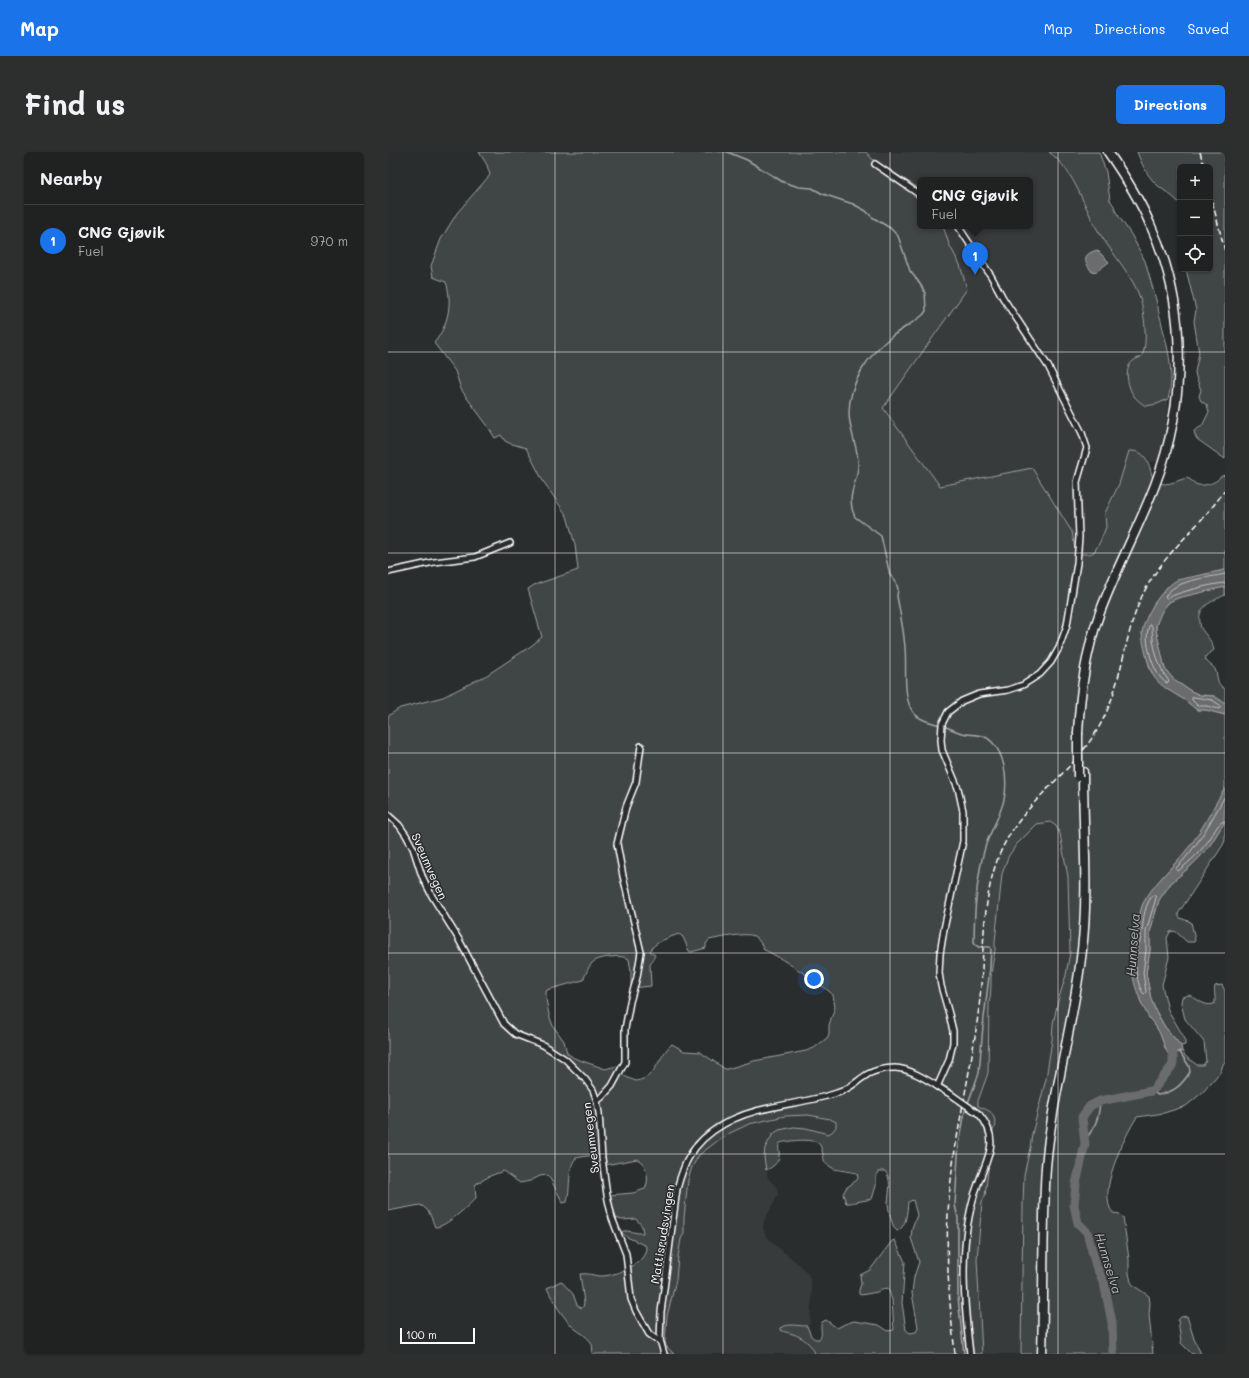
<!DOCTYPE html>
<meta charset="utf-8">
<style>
body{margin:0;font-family:Mali,sans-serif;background:#2d2f2f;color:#f1f3f6}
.controls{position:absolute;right:12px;top:12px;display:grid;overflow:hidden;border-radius:6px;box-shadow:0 1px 3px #0004}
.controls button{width:36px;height:36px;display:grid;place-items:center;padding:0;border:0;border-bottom:1px solid #3d3f40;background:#202222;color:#f1f3f6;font:20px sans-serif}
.scale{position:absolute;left:12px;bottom:10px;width:75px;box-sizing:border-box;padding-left:4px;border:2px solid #fff;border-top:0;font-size:11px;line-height:14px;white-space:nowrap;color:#fff;-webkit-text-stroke:3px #2a2d2e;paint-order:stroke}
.you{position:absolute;left:426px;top:827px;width:14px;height:14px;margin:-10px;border:3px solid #fff;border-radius:50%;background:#1a73e8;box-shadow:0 0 0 6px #1a73e833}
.badge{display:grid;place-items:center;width:26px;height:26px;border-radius:50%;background:#1a73e8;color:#fff;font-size:13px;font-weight:700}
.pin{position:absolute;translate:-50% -33px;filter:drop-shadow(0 1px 2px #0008)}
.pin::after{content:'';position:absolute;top:21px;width:14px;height:12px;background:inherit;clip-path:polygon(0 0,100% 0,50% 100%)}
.popup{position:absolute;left:529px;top:25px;width:116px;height:52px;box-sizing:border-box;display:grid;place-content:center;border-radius:6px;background:#202222;filter:drop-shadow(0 1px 3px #0005);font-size:13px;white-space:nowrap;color:#a2a4a5}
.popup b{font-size:15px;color:#f1f3f6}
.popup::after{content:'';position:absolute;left:50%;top:100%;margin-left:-8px;border:8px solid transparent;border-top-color:#202222}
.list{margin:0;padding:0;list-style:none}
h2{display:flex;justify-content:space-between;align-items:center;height:52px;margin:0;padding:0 16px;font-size:17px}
h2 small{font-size:13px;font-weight:400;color:#a2a4a5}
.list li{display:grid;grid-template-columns:26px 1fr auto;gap:12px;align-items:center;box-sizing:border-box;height:72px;padding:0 16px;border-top:1px solid #3d3f40}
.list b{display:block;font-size:15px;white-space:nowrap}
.list p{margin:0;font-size:13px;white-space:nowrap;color:#a2a4a5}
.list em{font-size:13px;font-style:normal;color:#a2a4a5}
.icon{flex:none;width:22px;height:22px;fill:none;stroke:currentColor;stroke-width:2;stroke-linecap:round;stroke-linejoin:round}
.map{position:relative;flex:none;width:837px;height:1202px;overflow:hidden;border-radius:6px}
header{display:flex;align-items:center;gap:24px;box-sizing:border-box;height:56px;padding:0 20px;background:#1a73e8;color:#fff}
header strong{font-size:19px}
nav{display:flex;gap:22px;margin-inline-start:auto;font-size:14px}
.intro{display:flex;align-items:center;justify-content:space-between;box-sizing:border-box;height:96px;padding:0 24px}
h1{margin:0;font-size:28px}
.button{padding:10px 18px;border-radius:6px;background:#1a73e8;color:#fff;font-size:14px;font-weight:700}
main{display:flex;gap:24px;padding:0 24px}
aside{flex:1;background:#202222;border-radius:6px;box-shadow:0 1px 3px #0004}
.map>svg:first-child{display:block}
</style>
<header>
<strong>Map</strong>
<nav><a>Map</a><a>Directions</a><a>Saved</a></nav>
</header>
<div class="intro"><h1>Find us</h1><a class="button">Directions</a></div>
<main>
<aside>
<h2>Nearby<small></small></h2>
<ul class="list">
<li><span class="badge">1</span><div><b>CNG Gjøvik</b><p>Fuel</p></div><em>970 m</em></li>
</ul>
</aside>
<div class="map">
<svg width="837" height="1202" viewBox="0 0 837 1202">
<rect width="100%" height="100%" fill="#2a2d2e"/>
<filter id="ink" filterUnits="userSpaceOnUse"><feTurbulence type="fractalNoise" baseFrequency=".025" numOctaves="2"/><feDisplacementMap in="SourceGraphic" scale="8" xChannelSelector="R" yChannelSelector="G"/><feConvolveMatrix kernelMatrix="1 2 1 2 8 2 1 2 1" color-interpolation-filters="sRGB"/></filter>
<g filter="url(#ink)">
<g fill="#373a3b">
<path d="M478,0H661L667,4L679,18L685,28L712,81L747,133L752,146L758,178L755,204L743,210L739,218L740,225L777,249L780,247L778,278L770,309L764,310L761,309L755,304L740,301L731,332L717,361L718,375L716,382L706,400L701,402H688L684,380L644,317L552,334L495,256L578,137L572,113L561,92L555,74H642V28H532V37L484,7Z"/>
<path d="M658,670H662L668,674L672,682L680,725L682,772L681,809L670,849L665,872L664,888L658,927L644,982L642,996L636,1023L635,1052L633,1202H594L589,1107L594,1050L597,1044L605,978L608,974L603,960L590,954V949L596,934L600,907L601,852L602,845L604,815L608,799L607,790L614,722L620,705L628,693L649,672Z"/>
<path d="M420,963L446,968L448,975L444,980L438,982L418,976L406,975L376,1005L380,1026L389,1036L390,1043L375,1071V1076L378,1084L388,1094L412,1113L420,1122L422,1127L424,1140L422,1171L419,1174L403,1173L394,1174L392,1176L396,1181L405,1182L425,1194L427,1202H286L278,1194L277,1180L280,1160L284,1144L293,1087L296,1081V1066L300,1028L304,1015L311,1003L320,995L342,981L361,972L397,964Z"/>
</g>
<g fill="#414445" stroke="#a0a2a2" fill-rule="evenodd">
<path d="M91,0H478L484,7L532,37V74H555L561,92L572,113L579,137L495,256L552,334L644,316L684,380L688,402H701L706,400L712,390L718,375L717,361L731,332L741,299C760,298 761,314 765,327C776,337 786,329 799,326C803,327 806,332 810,333C814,334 823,332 826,330C831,328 831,324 837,323V418L818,422L779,435L765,453L754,481L762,518L779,537L797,548L809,558H818L837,563V636L822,663L807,688L792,706L776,723L755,752L750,767L749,784L744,802L752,848L761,865L771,879L778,898L792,900L794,899L797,904L809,913H815L818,909L816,890L797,867L793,851L794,845L801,843C810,847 816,855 826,852C829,846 825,840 827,834L834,833L837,839V910L835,912L833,919L815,940L798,954L776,961L749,965C737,983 708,1042 725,1061L732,1062L735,1065L741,1107V1121L743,1130L746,1134L761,1144L762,1151L761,1163L765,1202H633L635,1052L636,1023L642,996L644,982L658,927L664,888L665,872L670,849L678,823L682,800L680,725L672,682L668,674L662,670L649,672L628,693L620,705L614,722L607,790C608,800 605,807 604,816C602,828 604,840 601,852L600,921L590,949V954C604,960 605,959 608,974L605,978L597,1044L594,1050L589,1107L594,1202H427C425,1193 414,1185 405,1182C401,1180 397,1181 392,1178V1176C400,1171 410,1174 419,1174L423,1184L427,1187H431C436,1183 431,1175 434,1170L438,1168L449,1176L457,1172L466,1169L491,1173L500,1179L506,1178L504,1148L500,1136L494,1137L489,1140L473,1143L471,1142V1138L473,1132L472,1123L482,1118L504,1089L507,1088L517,1110L514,1151L518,1178L522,1181L528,1180L530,1175L524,1141L526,1125L531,1110L523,1086L524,1076L529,1063L525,1048L520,1050C519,1059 519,1075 509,1079C504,1076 500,1056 500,1050C501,1040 504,1027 497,1019H492L488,1024V1034L484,1047L462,1051H458L455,1042L458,1036L469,1028L470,1026L469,1021L446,1017L437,1011C435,1006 435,998 432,993C427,985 399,989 392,991C389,995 392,998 391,1004C391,1010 384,1016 378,1018L376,1005L377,996L385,982L391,978L406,975L418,976L440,982L444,980L448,975V970L442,967L420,963L397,964L361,972L342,981L332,987L311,1003L304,1015L300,1028L296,1066V1081L293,1087L290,1105L288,1128L279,1164L277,1189L278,1194L286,1202H204C205,1199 205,1193 203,1190C199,1184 191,1180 186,1176C174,1164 166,1151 159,1136L173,1129L185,1142L189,1153L193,1156L195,1155L196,1151L192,1122C200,1121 204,1123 211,1124C223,1125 247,1116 254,1106C257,1102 258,1099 258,1094L239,1085L234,1081L235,1079C242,1078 248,1082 255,1081L254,1074L248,1067L234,1068L228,1066L222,1046V1043L245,1041L257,1037C262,1028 259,1011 249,1007L217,1013C216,1011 214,1006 212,1005C205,1002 194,1005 188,1006C179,1015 183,1037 179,1050L175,1051L163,1028L159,1023L152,1024L142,1029L132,1031L115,1019L102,1024L88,1032L87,1034L88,1046C81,1053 57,1076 47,1075C43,1066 42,1057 32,1053L0,1059V564L12,556L55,545L99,523L143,494L154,485L140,437L146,433L190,418L187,393L179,364L155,329L138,296L121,291L117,289L113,283L107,286L99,273L79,246L73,237L67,219L46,191C60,174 65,151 58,130L45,125L43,114L53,87L69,61L102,23L99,13ZM291,782L295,785L301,799L303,800L318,796V792L321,788C331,786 358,780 366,784C371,787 374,793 376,798C383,799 441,837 445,843L447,855L441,873V882L439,886L426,896L418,899L366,909L339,917H337L312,900L296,899L284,892C270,904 269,926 248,929C239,926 232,923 229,914L217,917L186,906L179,901L176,889L165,874L161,863L158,847V840L159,838L195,828C198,822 200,815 204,811C209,805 235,802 241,807L243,820V834L245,836L263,834L262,813L267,803L262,799C266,790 282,785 291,782Z"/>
<path d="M661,0H711L718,20L722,48L726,54L728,60L744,84L757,109L770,155C770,161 773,166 774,173C780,197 787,223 780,247L769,252L758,254C753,251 749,248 746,244C740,236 735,216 745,209C747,207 751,206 753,205C761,195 756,158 752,146C746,126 724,101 712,82C695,55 688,20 661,0Z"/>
<path d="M749,0H837V307L809,287L807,283L806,279L814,274L821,260L819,253L813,249L811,244L813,238L808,225L807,220L811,201L806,169L808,158L798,117H822V15H792V52C784,43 776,39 768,32C758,22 754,12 749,0Z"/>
<path d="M837,435V443C825,449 809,454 812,470C812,474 813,477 815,479C821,487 823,488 826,498C824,500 819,502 818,504C815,510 825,513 827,517C831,526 827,531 837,537V551L826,544L812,543L803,539L787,529L777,517L768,478C768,468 775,454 783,449C793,443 825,437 837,435Z"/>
<path d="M837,669V688L835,693L790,762L792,766L803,770L807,788L806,790H799L787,779L782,780L779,786L781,805L774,833L780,858L797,887V893L793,894L777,875L768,859L763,847L758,821L762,798V780L771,748L783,731L804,713L819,698Z"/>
<path d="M799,1164L806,1187L813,1202H804L793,1191L790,1168L793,1165Z"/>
</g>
<g fill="#6a6c6d" stroke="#a6a7a7">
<path d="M709,98L721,110L709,119L704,120C696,109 693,103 709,98Z"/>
<path d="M837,418V435L790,446L781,450L774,459L768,473V478L777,517L787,529L803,539L812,543L826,544L837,551V563L818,558H809C805,555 802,552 798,549C786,541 774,536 766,525C761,517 754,490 754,481C756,464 774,436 789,428Z"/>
<path d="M837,636L836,671L819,698L804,713L783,731L771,748L762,780V798L758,821L763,847L768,860L777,875L793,894L794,899L792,900L781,903C775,895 775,886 770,878C768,874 764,870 761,866C751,848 741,823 744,802C745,796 748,790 749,784C752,771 750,758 758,746C771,725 792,709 806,688C818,671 826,653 837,636Z"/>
</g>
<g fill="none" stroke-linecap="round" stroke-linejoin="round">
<g stroke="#c3c4c5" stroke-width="1">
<path d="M837,422C820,426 785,428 777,445L779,446C791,440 823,432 837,431"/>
<path d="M762,473L764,474C764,491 770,516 781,529L779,531C766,526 753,483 762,473Z"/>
<path d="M806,545L824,548L832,553L833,555L831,557L819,554H810L804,548V546Z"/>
<path d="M837,644C823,669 809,696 788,716V718L790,719C803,709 814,698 823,685C827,679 830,670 837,669"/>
<path d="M767,743L768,746L758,779V798L755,821L758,840L756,842C749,835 747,813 748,803C749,797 752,791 753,785C756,770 754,758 764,744Z"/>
</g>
<g stroke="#a6a7a7" stroke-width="1.5">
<path d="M339,0L359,8L395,30L411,35L424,36L435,42L465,52L478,59L484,65L502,76L510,84L522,119L530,129L537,140L538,159L535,163C525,171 513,177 503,185C480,203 461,231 461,261C461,277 469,293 470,309C472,330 456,342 467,365L493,384L502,423L508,430L510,437L509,444C512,461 516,479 517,496C519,513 514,545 525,560C531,568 542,570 552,573"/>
<path d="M556,574C563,577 571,581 579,582C588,583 597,582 604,590C611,597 614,605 616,614C622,646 612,660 600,687C596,696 594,707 592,717C588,740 586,767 586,790L590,795H602L603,797L602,816L595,874L591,921L577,959L571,993L570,1004L567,1053L570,1066V1145L576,1202"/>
<path d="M763,939L770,943C786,940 793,934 802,920L801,914L791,899"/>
<path d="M697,988C708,974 711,966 712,949"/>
</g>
<path stroke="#6a6c6d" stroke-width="9" d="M725,1202L724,1170L716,1131L708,1114L699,1080L690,1071L686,1053L688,1032L697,992L694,965L702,954L712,949L763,939L766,937L784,914C787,907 784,899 782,891"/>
<g stroke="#fff" stroke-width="8">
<g id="minor">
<path d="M487,12L532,43"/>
<path d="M0,420L46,410L87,405L122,391"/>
<path d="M0,663L11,673L18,683L25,696L34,724L44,744L70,786L116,872L127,882L155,893L177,907L197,927L205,938L209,949L211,961L214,1006L219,1043L224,1066L238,1102L243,1147L248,1159L261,1182L268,1187L272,1188"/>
<path d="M549,935L561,908L565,891V879L561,862L553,834L551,821L552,802L556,777L575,689V659L570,636L554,598L553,588L554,572L560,560L574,549L591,542L620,538L635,533L652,522L663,510L671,496L679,473L689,411L691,385L689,330L699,296L694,281L660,214L615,146L603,124L570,74"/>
<path d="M209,949L214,945L224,934L237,910V877L242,850L249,825L253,800L235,724L229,692L238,655L248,630L253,594"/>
<path d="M276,1202L272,1188L273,1160L289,1037C292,1026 295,1015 301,1005C317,977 350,962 381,956C404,951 427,948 449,941C461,938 470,928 480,922C488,918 498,916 507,916C524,916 548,934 564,943"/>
<path d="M582,1202C577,1159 572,1108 581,1065C583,1055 585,1045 589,1035C598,1007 614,989 591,962"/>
</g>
</g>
<g stroke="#fff" stroke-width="11">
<g id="trunk">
<path d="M690,581C692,541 697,502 711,463C727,419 750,377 767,333C799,250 800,153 762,72C751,46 736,23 720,0"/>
<path d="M654,1202C656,1140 654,1077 658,1015C664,942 686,871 694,798C701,739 695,679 695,620"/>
</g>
</g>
<use href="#minor" stroke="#2a2d2e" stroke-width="5"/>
<use href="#trunk" stroke="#2a2d2e" stroke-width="8"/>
<g stroke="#fff" stroke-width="1.5" stroke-dasharray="6 3" stroke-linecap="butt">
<path d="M812,0L816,15"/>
<path d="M822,41L837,99"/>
<path d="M567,1202C561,1147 556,1092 562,1037C568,976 584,916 591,855C597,805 592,754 610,706C631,652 679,627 708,580C735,537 734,486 755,442C775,401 812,375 837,338"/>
</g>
<g stroke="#fff" stroke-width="8" stroke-linecap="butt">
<path id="minor-bridge" d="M564,943L591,962"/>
</g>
<g stroke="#fff" stroke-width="11" stroke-linecap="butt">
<path id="trunk-bridge" d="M690,581V625"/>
</g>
<use href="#minor-bridge" stroke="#2a2d2e" stroke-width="5"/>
<use href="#trunk-bridge" stroke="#2a2d2e" stroke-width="8"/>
</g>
</g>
<path fill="none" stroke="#fff" stroke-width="1" stroke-opacity="0.55" d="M167,0V1202M335,0V1202M502,0V1202M670,0V1202M0,200H837M0,401H837M0,601H837M0,801H837M0,1002H837"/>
<g text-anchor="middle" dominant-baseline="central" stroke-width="3" stroke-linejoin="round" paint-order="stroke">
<g font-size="12" fill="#fff" stroke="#2a2d2e">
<text transform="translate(42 714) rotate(66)">Sveumvegen</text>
<text transform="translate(202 986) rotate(-97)">Sveumvegen</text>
<text transform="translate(274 1082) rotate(-81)">Mattisrudsvingen</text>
</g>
<g font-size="13" font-style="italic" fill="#b4b6b6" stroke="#2a2d2e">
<text transform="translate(744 793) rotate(-86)">Hunnselva</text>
<text transform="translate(721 1111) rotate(73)">Hunnselva</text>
</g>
</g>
</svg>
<div class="controls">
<button>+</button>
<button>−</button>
<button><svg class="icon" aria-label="locate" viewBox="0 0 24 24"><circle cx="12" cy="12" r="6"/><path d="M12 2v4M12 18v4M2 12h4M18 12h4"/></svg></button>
</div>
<div class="scale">100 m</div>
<div class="you"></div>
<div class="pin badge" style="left:587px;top:123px">1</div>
<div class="popup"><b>CNG Gjøvik</b>Fuel</div>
</div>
</main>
